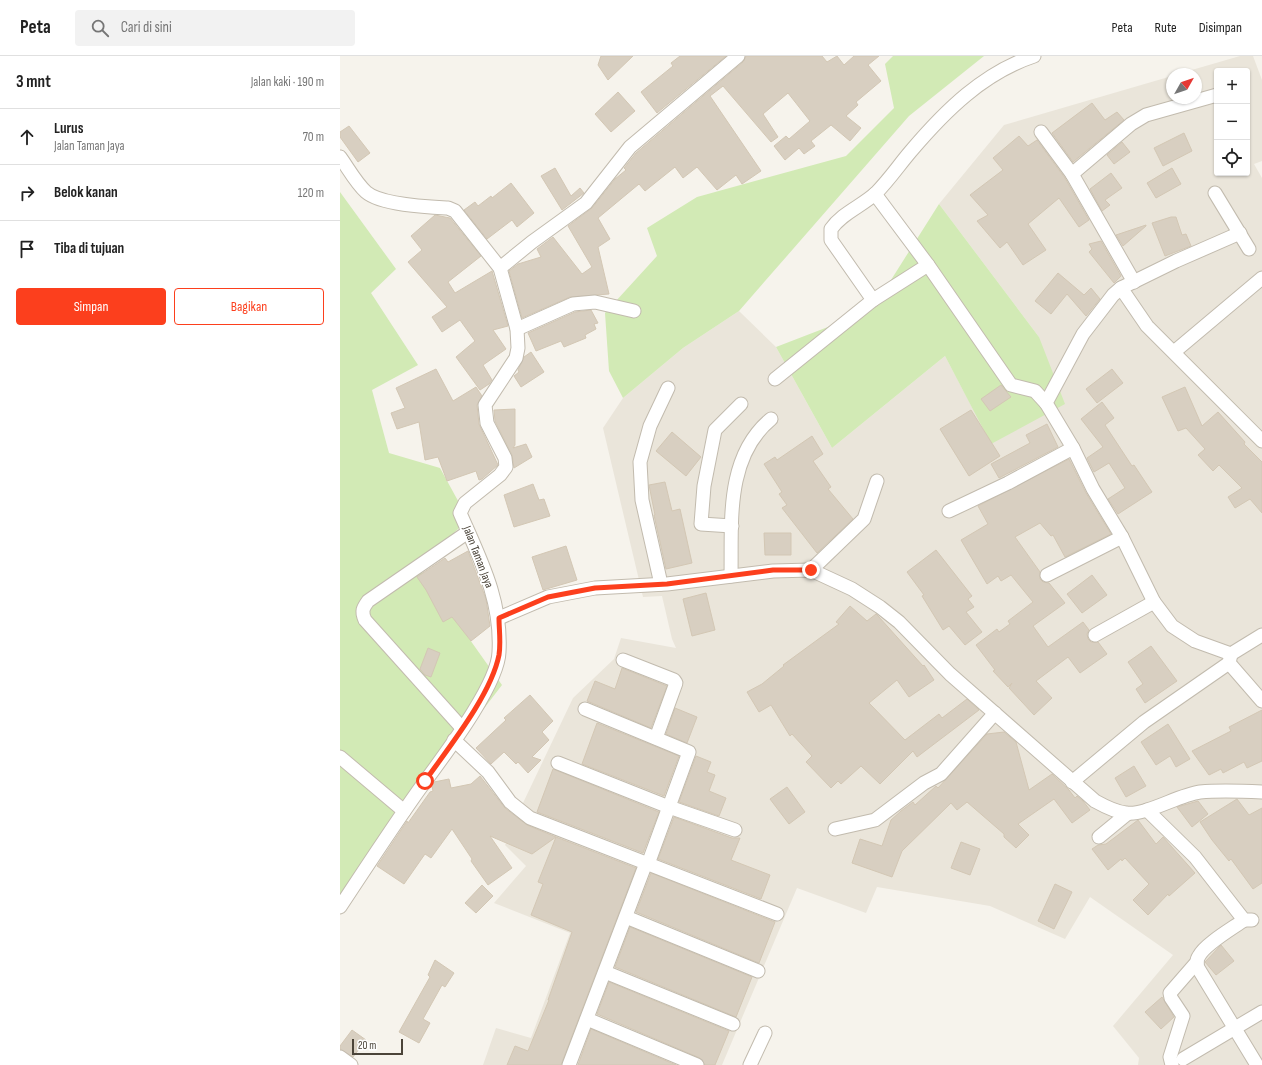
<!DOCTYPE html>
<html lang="id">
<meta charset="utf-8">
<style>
body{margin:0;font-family:"Sofia Sans Condensed",sans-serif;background:#f2f2f2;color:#222}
.controls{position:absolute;right:12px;top:12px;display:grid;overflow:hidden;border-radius:4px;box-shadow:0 1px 3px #0004}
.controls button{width:36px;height:36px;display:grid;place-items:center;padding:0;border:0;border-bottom:1px solid #e0e0e0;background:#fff;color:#222;font:20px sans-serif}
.compass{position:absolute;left:826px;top:12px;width:36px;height:36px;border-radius:50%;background:#fff;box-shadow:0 1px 3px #0004;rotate:50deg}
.scale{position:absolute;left:12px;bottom:10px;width:51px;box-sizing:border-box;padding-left:4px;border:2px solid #4b4439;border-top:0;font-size:11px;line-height:14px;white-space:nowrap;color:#4b4439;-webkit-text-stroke:3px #fff;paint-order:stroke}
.stop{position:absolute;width:12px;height:12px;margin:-9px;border:3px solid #fc3f1d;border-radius:50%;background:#fff}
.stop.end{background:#fc3f1d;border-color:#fff;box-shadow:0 1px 4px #0008}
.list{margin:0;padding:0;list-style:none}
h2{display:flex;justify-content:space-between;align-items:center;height:52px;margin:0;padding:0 16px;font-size:17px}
h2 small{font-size:13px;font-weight:400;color:#767676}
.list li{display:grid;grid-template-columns:26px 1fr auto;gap:12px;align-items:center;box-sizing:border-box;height:56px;padding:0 16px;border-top:1px solid #e0e0e0}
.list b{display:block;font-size:15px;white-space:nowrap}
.list p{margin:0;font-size:13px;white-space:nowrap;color:#767676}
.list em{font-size:13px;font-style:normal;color:#767676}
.actions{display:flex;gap:8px;padding:12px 16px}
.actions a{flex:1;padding:9px 0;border:1px solid #fc3f1d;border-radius:4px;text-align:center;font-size:14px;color:#fc3f1d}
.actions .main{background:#fc3f1d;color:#fff}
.icon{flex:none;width:22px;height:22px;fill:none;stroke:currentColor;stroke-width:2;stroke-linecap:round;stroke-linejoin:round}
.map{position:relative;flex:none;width:922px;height:1009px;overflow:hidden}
header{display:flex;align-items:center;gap:24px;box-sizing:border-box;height:56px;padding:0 20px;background:#fff;border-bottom:1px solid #e0e0e0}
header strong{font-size:19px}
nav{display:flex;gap:22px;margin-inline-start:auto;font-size:14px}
.search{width:280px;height:36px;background:#f2f2f2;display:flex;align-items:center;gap:10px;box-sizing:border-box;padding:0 14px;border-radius:4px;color:#767676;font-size:15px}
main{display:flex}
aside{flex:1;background:#fff}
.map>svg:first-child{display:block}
</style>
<header>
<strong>Peta</strong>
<div class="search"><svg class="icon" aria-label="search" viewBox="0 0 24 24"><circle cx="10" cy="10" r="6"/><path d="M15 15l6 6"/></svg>Cari di sini</div>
<nav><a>Peta</a><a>Rute</a><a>Disimpan</a></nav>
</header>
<main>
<aside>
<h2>3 mnt<small>Jalan kaki · 190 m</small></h2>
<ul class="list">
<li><svg class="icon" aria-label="ahead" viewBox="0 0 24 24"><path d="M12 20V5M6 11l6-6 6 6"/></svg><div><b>Lurus</b><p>Jalan Taman Jaya</p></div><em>70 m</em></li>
<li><svg class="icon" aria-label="right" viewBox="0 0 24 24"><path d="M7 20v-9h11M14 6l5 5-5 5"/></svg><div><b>Belok kanan</b></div><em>120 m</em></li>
<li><svg class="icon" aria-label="arrive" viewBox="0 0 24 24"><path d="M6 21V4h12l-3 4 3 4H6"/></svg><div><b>Tiba di tujuan</b></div></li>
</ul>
<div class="actions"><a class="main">Simpan</a><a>Bagikan</a></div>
</aside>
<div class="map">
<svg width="922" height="1009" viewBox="0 0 922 1009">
<rect width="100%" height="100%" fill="#f6f3ec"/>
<path fill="#eae5da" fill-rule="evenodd" d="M900,0H913L922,24V105L914,108L922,122V1009H798L799,1002L773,970L833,899L750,841L725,883L650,850L537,831L526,857L457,832L382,1009H143L156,972L191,982L230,877L154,847L186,810L165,789L179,762L183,747L233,642L274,603L281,582L336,592L332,583L322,540L303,541L263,372L283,342L343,292L399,255L436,291L492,392L605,300L651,387L699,281L599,148L664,69L832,20V42H856V18H838ZM877,15H907V117H877Z"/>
<g fill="#d2eab5">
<path d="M553,0H644L569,60L399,255L343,292L283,342L269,315L265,257L317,200L307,172L357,141L506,100L554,52L545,8Z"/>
<path d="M0,136L56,213L31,237L78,309L32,334L49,397L100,412L128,463L79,512L162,629L0,840Z"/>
<path d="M599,148L699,281L725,348L651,388L605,300L492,392L436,291L532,254Z"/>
</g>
<g fill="#d8cfc1" stroke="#d3c7b4">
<path d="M261,0H293L268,24L258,9Z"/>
<path d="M340,0H386L317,57L301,36L333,10L331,7Z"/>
<path d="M406,0H482L487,6L497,0L504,9L514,0H539L528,9L541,25L516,46L518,49L506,60L521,72L510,85L491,69L471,85L475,90L464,98L459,92L445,104L434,90L446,80L449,83L470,65L448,37L423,58L438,81L431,86L383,30L370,40L421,115L402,128L396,119L377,134L357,111L343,122L335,111L305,135L299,128L258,162L270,183L258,191L269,238L230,241L182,262L169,215L178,208L201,201L197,193L213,181L242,218L252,211L228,170L252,152L275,123L286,114L284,112L296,97L403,6Z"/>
<path d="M278,36L295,55L271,76L255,58Z"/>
<path d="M752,47L765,64L777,56L784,64L733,106L712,77Z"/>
<path d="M9,70L30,97L18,106L0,81V76Z"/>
<path d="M844,77L852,95L823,110L814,92Z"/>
<path d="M679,80L688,90L697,84L725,122L749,164L739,171L719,142L688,168L706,194L683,209L667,186L660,192L637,165L648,159L630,139L663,114L653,102Z"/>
<path d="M782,86L790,96L774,108L767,99Z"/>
<path d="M215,112L231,140L240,132L244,137L222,154L201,120Z"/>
<path d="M832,112L841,128L816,142L807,127Z"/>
<path d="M771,117L782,132L765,144L770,149L762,155L750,133Z"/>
<path d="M171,127L194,157L177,171L172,164L147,183L124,154L135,146L138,150L151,140L152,142Z"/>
<path d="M95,159L110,162L141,200L108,226L115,237L152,215L168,270L153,274L166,293L143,309L152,324L149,328L140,334L116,301L135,285L120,264L102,276L92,261L107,251L68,206L82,194L71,180Z"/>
<path d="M831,161H836L842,179L846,178L851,190L825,200L812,167Z"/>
<path d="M806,169V170L783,190L776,179Z"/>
<path d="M761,185L781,220L774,227L749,196L752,193L749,188Z"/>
<path d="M718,217L744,239L751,232L760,243L746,260L727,238L711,258L695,245Z"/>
<path d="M251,254L258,267L254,268L256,273L245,279L246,282L224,291L221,285L196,295L188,277L235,256Z"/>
<path d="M191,296L204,316L181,331L174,320L179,316L178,314L184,301Z"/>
<path d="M96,313L113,345L136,331L142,340L137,349L139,368L158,409L142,423L139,424L136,415L107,425L98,401L85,404L79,366L57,373L51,357L65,352L56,332Z"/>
<path d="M772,313L783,327L757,347L746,333Z"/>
<path d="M661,329L671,341L650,355L641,343Z"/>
<path d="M845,331L862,370L878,356L905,386L904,388L922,406V457L910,443L895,452L888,441L902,432L879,409L873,415L858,399L865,393L846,372L838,375L822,341Z"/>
<path d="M762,346L774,362L765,369L792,410L794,409L812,436L778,458L768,443L785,432L769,407L754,416L747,402L763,391L741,363Z"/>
<path d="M175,353V389L173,392L186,388L192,401L174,412L172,399L155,365L154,354Z"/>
<path d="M631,354L660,400L629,420L600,373Z"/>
<path d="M707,368L718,391L659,422L651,408L690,387L686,379Z"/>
<path d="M332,376L361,401L346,420L316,395Z"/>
<path d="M472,380L483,398L473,405L491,431L488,433L513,463L477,497L442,452L447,449L439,438L442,436L424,408L435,401L437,404Z"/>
<path d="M729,403L746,437L771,478L725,501L713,479L711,480L700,467L675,481L700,516V523L703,526L709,527L725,547L693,570L708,591L743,566L749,574L747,578L748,583L751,586H758L767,598L740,617L728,601L696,625L712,642L694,659L669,632L672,627L668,631L653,615L655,614L636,589L657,573L659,576L670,568L668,565L693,546L671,519L661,525L658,520L647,528L621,484L648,468L638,450Z"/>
<path d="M325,426L332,455L340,453L352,507L326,513L314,459H315L309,429Z"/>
<path d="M193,428L199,444L204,443L210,460L174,471L164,439Z"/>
<path d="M424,477H451V499H425Z"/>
<path d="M226,490L237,524L203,534L192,501Z"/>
<path d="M596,494L632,540L628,543L634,551L626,556L642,576L625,589L609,570L603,574L582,540L584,539L567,516Z"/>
<path d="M128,495L146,543L150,570L131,585L112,561L103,566L86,534L77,521L105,502L108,506Z"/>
<path d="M752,519L767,539L742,557L727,538Z"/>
<path d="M366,537L375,574L352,580L343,543Z"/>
<path d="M510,550L527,565L536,558L539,561L583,610L584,609L594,624L569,641L557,624L529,647L565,684L599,658L602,662L627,643L639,654L577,701L573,695L540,728L521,710L501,728L498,725L491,732L466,706L472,700L452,678L450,680L431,649L419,656L407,636L422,628L444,610L443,609L499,568L496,566Z"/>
<path d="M811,590L837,625L805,647L796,633L803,628L788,606Z"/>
<path d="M88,592L100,597L91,621L85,619L80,613Z"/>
<path d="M282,612L327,630L311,672L247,645L255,625L275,633Z"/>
<path d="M190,639L213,665L202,676L209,684L192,701L201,704L188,717L178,706L176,708L164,696L151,708L136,692L166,664L164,662Z"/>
<path d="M335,652L357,661L347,687L326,678Z"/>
<path d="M922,654V705L907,712L904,706L883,717L881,713L869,719L852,695L891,675L889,671Z"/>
<path d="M257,667L339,700L324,740L242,708Z"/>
<path d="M828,668L850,703L836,711L830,700L816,709L801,686Z"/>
<path d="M664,676L676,686L689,734L712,718L729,734L735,742L737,740L743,745L750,754L732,767L714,743L678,768L689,779L676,792L664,781V778L627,746L617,754L611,747L562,795L552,821L512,807L520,783L542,790L551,764L561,755L573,746L575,749L596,730L598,732L647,678Z"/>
<path d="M356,700L371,706L367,716L375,719L369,735L386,742L379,760L339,746Z"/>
<path d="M794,710L806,730L786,741L775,722Z"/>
<path d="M213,713L319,756L303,797L197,756Z"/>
<path d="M140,720L165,752L187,769L216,781L192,798L150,780L172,812L148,829L131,805L132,803L112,773L91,802L85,798L64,828L37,810L67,765L68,767L90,736L93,735L92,730L94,726L109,723L111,732L131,728Z"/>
<path d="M447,731L465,756L449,768L430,743Z"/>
<path d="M897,743L909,759L922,752V827L913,833L891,803L889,805L872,784L860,766Z"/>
<path d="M858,745L868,758L852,771L837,751Z"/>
<path d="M334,761L392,782H400L391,804L430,819L421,843L318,803Z"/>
<path d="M798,764L816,788L823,781L855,817L829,840L828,838L808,859L793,844L809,828L785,802L782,805L781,803L768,814L752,793L758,789L766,788Z"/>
<path d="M216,781L296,812L221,1009H167L175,990L188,995L209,944H208L232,876L191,859L203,828L198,826Z"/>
<path d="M621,786L640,793L630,819L611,812Z"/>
<path d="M311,817L435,866L419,907L296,856Z"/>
<path d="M715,828L732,836L714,873L698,865Z"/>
<path d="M142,829L153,840L136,857L125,847Z"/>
<path d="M290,871L412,921L396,961L275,911Z"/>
<path d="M881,889L894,905L876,919L865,906Z"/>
<path d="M95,904L114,917L105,931L102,929L83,963L90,967L79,987L59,976L90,921L88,919Z"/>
<path d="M269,926L389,975L375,1009H365L360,1002L257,958Z"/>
<path d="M822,941L834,961L821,973L805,956Z"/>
<path d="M251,973L336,1009H238Z"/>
<path d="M12,974L26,984L13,1001L0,993V990Z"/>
</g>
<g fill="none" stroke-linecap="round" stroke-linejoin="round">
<g stroke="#c2bbae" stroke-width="15">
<g id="street">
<path d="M701,76L732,118L794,226"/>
<path d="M0,101C8,112 16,127 26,136C41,149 88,151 108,152L115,155L160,212L177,273L178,292L176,302L145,349L147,367L165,402L166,411L160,419L125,447L120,457C140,503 162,544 159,596C158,631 98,707 76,738C50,775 25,813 0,851"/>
<path d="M732,118L791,68L806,59L877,39"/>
<path d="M875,137L909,193"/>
<path d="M535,138L588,209L671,329L695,335L706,347"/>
<path d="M160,212L192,186L246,147L290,91L398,0"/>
<path d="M781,232L807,270L922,385"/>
<path d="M533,244L491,184V173C502,157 522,150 536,137C549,124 559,109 571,95C605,55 643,17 694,0"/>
<path d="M177,273L233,248L255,246L294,255"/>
<path d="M834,296L922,222"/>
<path d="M435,323L533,244L588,209"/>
<path d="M609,455L668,427L733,392"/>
<path d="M392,470L361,468L364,430L375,374L401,348"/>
<path d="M471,514L524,463L537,425"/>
<path d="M707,519L782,481"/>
<path d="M391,520C392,466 385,401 431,363"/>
<path d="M321,528L302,444L300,406L310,370L328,332"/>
<path d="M159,562L208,541L255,532L327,528L433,515L471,514L512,533L540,551L559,566L610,618L755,745C764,750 775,756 786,757C805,760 838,739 860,736C880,734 902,735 922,736"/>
<path d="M755,579L814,546"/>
<path d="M891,598L855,585L832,570L814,546L782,481L753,433L733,392L706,347L743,278L773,239L781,232L836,205L900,177"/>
<path d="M891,598L922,579"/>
<path d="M283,604L334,624L336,627L316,682"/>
<path d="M889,607L922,645"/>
<path d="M245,653L349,696L308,808"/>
<path d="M122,672L25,564C21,555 23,552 28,545L128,476"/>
<path d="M114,684L148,716L170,746L190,762L437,858"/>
<path d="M0,701L64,755"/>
<path d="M218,707L329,751L395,774"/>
<path d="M732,726L804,666L889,607L891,598"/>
<path d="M807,754L855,801L904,864H912"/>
<path d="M495,773L535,764L584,727L601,718L655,657"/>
<path d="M759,781L787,758"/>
<path d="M286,861L418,915"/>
<path d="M904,864C893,872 865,888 859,900C856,904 857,908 858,912L917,1009"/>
<path d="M265,916L393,968"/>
<path d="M247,963L357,1009"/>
<path d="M0,1001L11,1009"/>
<path d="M843,1003L922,956"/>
<path d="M229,1009L306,807"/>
<path d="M410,1009L425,977"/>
<path d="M832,1009L830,1001L843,960L831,942L830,937L857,906"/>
</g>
</g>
<use href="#street" stroke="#fff" stroke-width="13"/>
</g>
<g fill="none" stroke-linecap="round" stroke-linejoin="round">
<path stroke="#fc3f1d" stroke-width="5" d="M85,725C109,691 151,639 159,599C161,587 159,573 159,562L208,541L255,532L327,528L433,514H471"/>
</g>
<g text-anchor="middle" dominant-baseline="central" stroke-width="3.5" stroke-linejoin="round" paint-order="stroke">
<g font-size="12" fill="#4b4439" stroke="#fff">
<text transform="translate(138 501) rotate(69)">Jalan Taman Jaya</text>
</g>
</g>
</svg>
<div class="controls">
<button>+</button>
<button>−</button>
<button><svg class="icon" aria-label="locate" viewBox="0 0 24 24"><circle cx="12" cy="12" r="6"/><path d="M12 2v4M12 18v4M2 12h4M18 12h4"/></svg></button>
</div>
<svg class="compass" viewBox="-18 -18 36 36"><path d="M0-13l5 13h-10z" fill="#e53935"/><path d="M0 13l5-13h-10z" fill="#767676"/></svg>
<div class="scale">20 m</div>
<div class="stop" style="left:85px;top:725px"></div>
<div class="stop end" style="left:471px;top:514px"></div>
</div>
</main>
